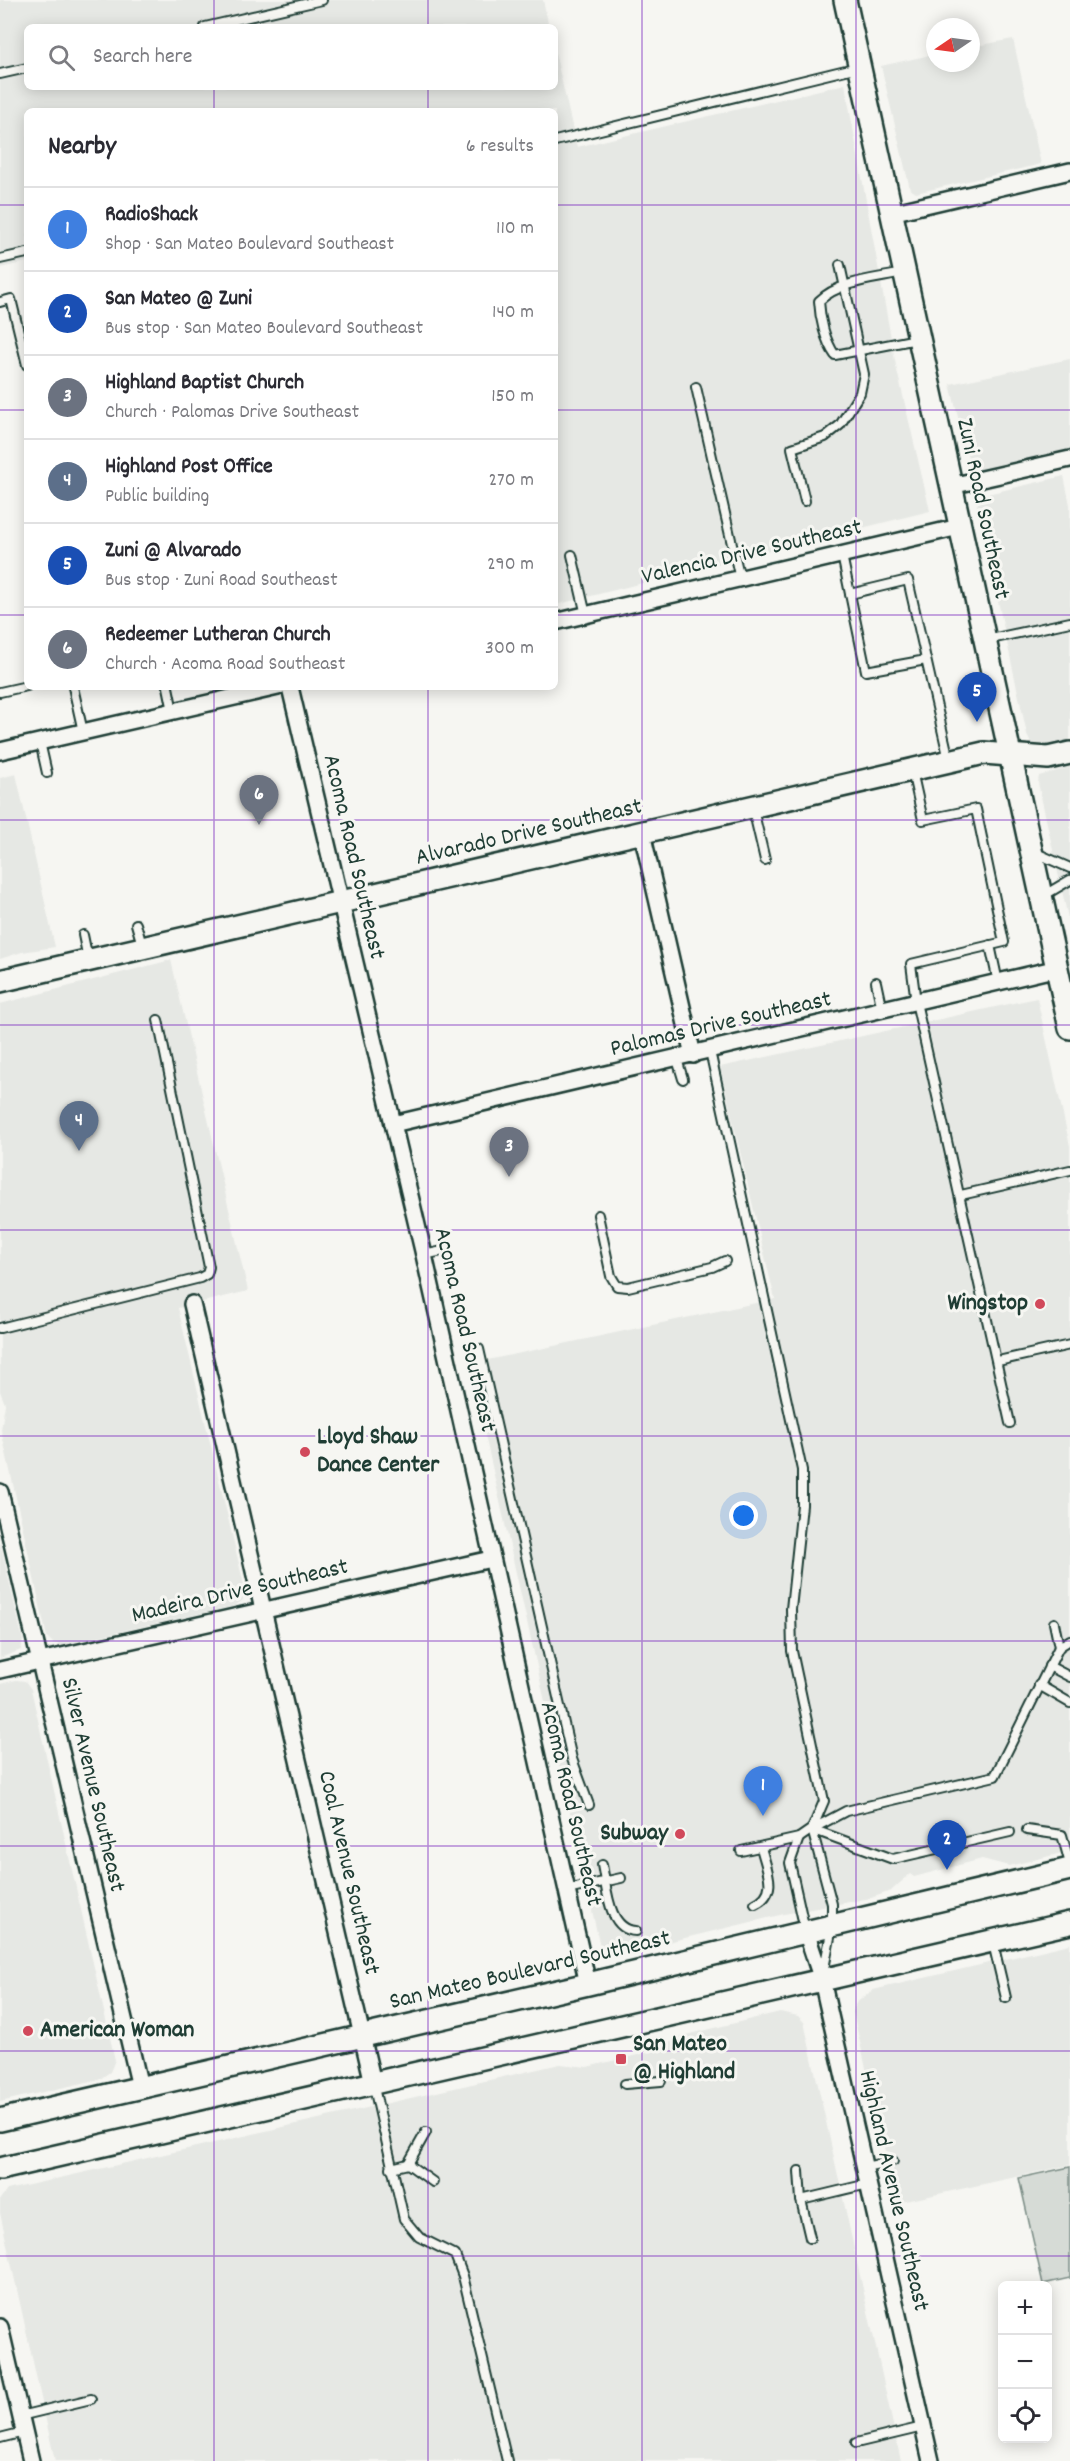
<!DOCTYPE html>
<meta charset="utf-8">
<style>
body{margin:0;font-family:Dekko,sans-serif;background:#f7f7f7;color:#2b2b33}
.controls{position:absolute;right:18px;bottom:18px;display:grid;overflow:hidden;border-radius:9px;box-shadow:0 3px 15px #0003}
.controls button{width:54px;height:54px;display:grid;place-items:center;padding:0;border:0;border-bottom:2px solid #e1e1e2;background:#fff;color:#2b2b33;font:30px sans-serif}
.compass{position:absolute;left:926px;top:18px;width:54px;height:54px;border-radius:50%;background:#fff;box-shadow:0 3px 15px #0003;rotate:257deg}
.you{position:absolute;left:744px;top:1516px;width:21px;height:21px;margin:-15px;border:4px solid #fff;border-radius:50%;background:#1a73e8;box-shadow:0 0 0 9px #1a73e833}
.badge{display:grid;place-items:center;width:39px;height:39px;border-radius:50%;background:#db2777;color:#fff;font-size:20px;font-weight:700}
.pin{position:absolute;translate:-50% -50px;filter:drop-shadow(0 2px 3px #0008)}
.pin::after{content:'';position:absolute;top:32px;width:21px;height:18px;background:inherit;clip-path:polygon(0 0,100% 0,50% 100%)}
.list{margin:0;padding:0;list-style:none}
h2{display:flex;justify-content:space-between;align-items:center;height:78px;margin:0;padding:0 24px;font-size:26px}
h2 small{font-size:20px;font-weight:400;color:#7c7c81}
.list li{display:grid;grid-template-columns:39px 1fr auto;gap:18px;align-items:center;box-sizing:border-box;height:84px;padding:0 24px;border-top:2px solid #e1e1e2}
.list b{display:block;font-size:22px;white-space:nowrap}
.list p{margin:0;font-size:20px;white-space:nowrap;color:#7c7c81}
.list em{font-size:20px;font-style:normal;color:#7c7c81}
.icon{flex:none;width:33px;height:33px;fill:none;stroke:currentColor;stroke-width:2;stroke-linecap:round;stroke-linejoin:round}
.map{position:relative;flex:none;width:1070px;height:2461px;overflow:hidden}
.search{position:absolute;background:#fff;box-shadow:0 3px 15px #0003;left:24px;top:24px;width:534px;height:66px;display:flex;align-items:center;gap:15px;box-sizing:border-box;padding:0 21px;border-radius:9px;color:#7c7c81;font-size:22px}
.panel{position:absolute;background:#fff;box-shadow:0 3px 15px #0003;left:24px;top:108px;width:534px;height:582px;border-radius:9px}
.map>svg:first-child{display:block}
</style>
<div class="map">
<svg width="1070" height="2461" viewBox="0 0 1070 2461">
<rect width="100%" height="100%" fill="#f6f6f2"/>
<filter id="ink" filterUnits="userSpaceOnUse"><feTurbulence type="fractalNoise" baseFrequency=".0167" numOctaves="2"/><feDisplacementMap in="SourceGraphic" scale="12" xChannelSelector="R" yChannelSelector="G"/><feConvolveMatrix kernelMatrix="1 2 1 2 8 2 1 2 1" color-interpolation-filters="sRGB"/></filter>
<g filter="url(#ink)">
<g fill="#e6e8e4">
<path d="M0,0H543L549,27H27V87H555V52L577,147L845,84L896,366L930,511L555,605V111H27V262L0,268Z"/>
<path d="M1013,39L1041,164L916,193L910,189L881,66L935,54V63H971V47Z"/>
<path d="M1070,359V449L980,469L970,466L950,384Z"/>
<path d="M1064,476L1070,505V741L1037,748L1031,744L1027,734L977,505L983,495Z"/>
<path d="M1070,767V927L1038,783L1039,776Z"/>
<path d="M16,774L55,947L22,952L0,959V778Z"/>
<path d="M171,960L248,1291L178,1308L245,1589L243,1600L235,1606L61,1645L53,1643L47,1637L1,1430L5,1404L0,1391V1004Z"/>
<path d="M1037,998L1070,1146V1851L1009,1866L982,1859L914,1877L910,1874L891,1891L871,1898L784,1914L618,1954L607,1952L600,1946L469,1364L775,1299L720,1067Z"/>
<path d="M0,1542L23,1640L21,1650L0,1658Z"/>
<path d="M16,1680L25,1681L31,1689L115,2060L110,2072L100,2079L0,2102V1684Z"/>
<path d="M1070,1944V2165L897,2203L853,2012L856,2003L873,1990Z"/>
<path d="M780,2012L798,2016L804,2022L901,2461H55L0,2213V2199L7,2190L560,2064L587,2067L650,2052L686,2035Z"/>
</g>
<path fill="#d6dbd6" stroke="#7a8c85" stroke-width="1.5" d="M1070,2167V2278L1043,2284L1019,2178Z"/>
<g fill="none" stroke-linecap="round" stroke-linejoin="round">
<g stroke="#1f3d34" stroke-width="12">
<g id="lane">
<path d="M205,27L322,0"/>
<path d="M0,74L27,68"/>
<path d="M555,141L858,67"/>
<path d="M0,259L27,253"/>
<path d="M903,273C876,279 839,281 819,301C820,319 825,341 835,355L917,339"/>
<path d="M0,302L11,299L27,365"/>
<path d="M696,387L740,579"/>
<path d="M805,501L792,448L825,437L840,425L860,393L864,374L840,265"/>
<path d="M572,555L586,615"/>
<path d="M842,555L850,594L908,580L949,760"/>
<path d="M850,594L866,671L926,660"/>
<path d="M986,640L1070,622"/>
<path d="M73,687L83,732"/>
<path d="M168,687L173,711"/>
<path d="M0,692L27,686"/>
<path d="M40,742L47,773"/>
<path d="M912,771L923,820L976,809L1004,942L911,964L916,1002L1010,1423"/>
<path d="M753,809L765,860"/>
<path d="M1036,853L1070,868"/>
<path d="M1043,896L1070,880"/>
<path d="M136,924L142,945"/>
<path d="M83,935L88,959"/>
<path d="M990,945L998,982"/>
<path d="M876,982L882,1010"/>
<path d="M710,1051L802,1470V1505L791,1609L792,1651L824,1801L812,1829L846,1811L995,1776L1059,1647L1070,1640"/>
<path d="M677,1059L683,1079"/>
<path d="M961,1195L1070,1170"/>
<path d="M598,1215L611,1276L617,1286L628,1287L712,1267L725,1261"/>
<path d="M424,1255L447,1250"/>
<path d="M0,1328L200,1278L207,1274L209,1267L158,1020"/>
<path d="M479,1349L572,1759L589,1805"/>
<path d="M998,1361L1070,1345"/>
<path d="M1054,1623L1059,1647"/>
<path d="M1049,1666L1070,1677"/>
<path d="M1039,1685L1070,1703"/>
<path d="M812,1829L893,1859L1010,1832"/>
<path d="M812,1829L832,1904V1927L823,1974"/>
<path d="M1027,1830L1062,1835L1070,1864"/>
<path d="M799,1838L790,1863L805,1930"/>
<path d="M741,1851L799,1838L812,1829"/>
<path d="M602,1865C607,1888 608,1930 636,1931"/>
<path d="M567,1890L621,1878"/>
<path d="M755,1904C780,1892 766,1869 761,1847"/>
<path d="M993,1943L1006,1998"/>
<path d="M373,2083L404,2219L419,2237L455,2255L463,2276L507,2461"/>
<path d="M625,2084L661,2081"/>
<path d="M408,2164L426,2132"/>
<path d="M865,2167L893,2161"/>
<path d="M391,2168L408,2164L433,2182"/>
<path d="M799,2171L801,2200"/>
<path d="M810,2238L801,2200L868,2184"/>
<path d="M20,2416L91,2399"/>
<path d="M0,2438L24,2432"/>
<path d="M856,2443L923,2427"/>
</g>
</g>
<g stroke="#1f3d34" stroke-width="20">
<g id="street">
<path d="M891,213L1070,171"/>
<path d="M951,486L1070,459"/>
<path d="M555,622L959,527"/>
<path d="M290,687L424,1255L588,1984"/>
<path d="M0,751L278,687"/>
<path d="M642,833L693,1055"/>
<path d="M393,1124L1058,968"/>
<path d="M192,1304L373,2083"/>
<path d="M0,1492L140,2087"/>
<path d="M0,1670L491,1559"/>
<path d="M806,1932L822,1980L931,2461"/>
<path d="M0,2327L31,2461"/>
</g>
</g>
<g stroke="#1f3d34" stroke-width="26">
<g id="secondary">
<path d="M845,0L1070,1028"/>
<path d="M0,981L984,753L1048,758L1070,753"/>
<path d="M0,2120L588,1984L1070,1869"/>
<path d="M0,2169L1070,1923"/>
</g>
</g>
<use href="#lane" stroke="#f6f6f2" stroke-width="8"/>
<use href="#street" stroke="#f6f6f2" stroke-width="15"/>
<use href="#secondary" stroke="#f6f6f2" stroke-width="21"/>
</g>
</g>
<path fill="none" stroke="#7b2cbf" stroke-width="1.5" stroke-opacity="0.55" d="M214,0V27M428,0V27M642,0V2461M856,0V2461M214,87V111M428,87V111M0,205H27M555,205H1070M0,410H27M555,410H1070M0,615H27M555,615H1070M214,687V2461M428,687V2461M0,820H1070M0,1025H1070M0,1230H1070M0,1436H1070M0,1641H1070M0,1846H1070M0,2051H1070M0,2256H1070"/>
<g fill="#d1495b" stroke="#f6f6f2" stroke-width="2">
<circle cx="1040" cy="1304" r="6"/>
<circle cx="305" cy="1452" r="6"/>
<circle cx="680" cy="1834" r="6"/>
<circle cx="28" cy="2031" r="6"/>
<rect x="615" y="2053" width="12" height="12" rx="3"/>
</g>
<g text-anchor="middle" dominant-baseline="central" stroke-width="6" stroke-linejoin="round" paint-order="stroke">
<g font-size="24" fill="#1f3d34" stroke="#f6f6f2">
<text transform="translate(982 509) rotate(78)">Zuni Road Southeast</text>
<text transform="translate(752 553) rotate(-13)">Valencia Drive Southeast</text>
<text transform="translate(529 833) rotate(-13)">Alvarado Drive Southeast</text>
<text transform="translate(353 857) rotate(77)">Acoma Road Southeast</text>
<text transform="translate(721 1025) rotate(-13)">Palomas Drive Southeast</text>
<text transform="translate(464 1330) rotate(77)">Acoma Road Southeast</text>
<text transform="translate(240 1592) rotate(-13)">Madeira Drive Southeast</text>
<text transform="translate(92 1785) rotate(77)">Silver Avenue Southeast</text>
<text transform="translate(570 1804) rotate(77)">Acoma Road Southeast</text>
<text transform="translate(348 1873) rotate(77)">Coal Avenue Southeast</text>
<text transform="translate(530 1971) rotate(-13)">San Mateo Boulevard Southeast</text>
<text transform="translate(893 2191) rotate(77)">Highland Avenue Southeast</text>
</g>
<g font-size="24" font-weight="bold" fill="#1f3d34" stroke="#f6f6f2" text-anchor="start">
<text x="1028" y="1304" text-anchor="end">Wingstop</text>
<text x="317" y="1438">Lloyd Shaw<tspan x="317" dy="28">Dance Center</tspan></text>
<text x="668" y="1834" text-anchor="end">Subway</text>
<text x="40" y="2031">American Woman</text>
<text x="633" y="2045">San Mateo<tspan x="633" dy="28">@ Highland</tspan></text>
</g>
</g>
</svg>
<div class="controls">
<button>+</button>
<button>−</button>
<button><svg class="icon" aria-label="locate" viewBox="0 0 24 24"><circle cx="12" cy="12" r="6"/><path d="M12 2v4M12 18v4M2 12h4M18 12h4"/></svg></button>
</div>
<svg class="compass" viewBox="-18 -18 36 36"><path d="M0-13l5 13h-10z" fill="#e53935"/><path d="M0 13l5-13h-10z" fill="#7c7c81"/></svg>
<div class="you"></div>
<div class="pin badge" style="left:763px;top:1816px;background:#3f7fe0">1</div>
<div class="pin badge" style="left:947px;top:1870px;background:#1a4fb4">2</div>
<div class="pin badge" style="left:509px;top:1177px;background:#6b7280">3</div>
<div class="pin badge" style="left:79px;top:1151px;background:#5c6f8a">4</div>
<div class="pin badge" style="left:977px;top:722px;background:#1a4fb4">5</div>
<div class="pin badge" style="left:259px;top:825px;background:#6b7280">6</div>
<div class="search"><svg class="icon" aria-label="search" viewBox="0 0 24 24"><circle cx="10" cy="10" r="6"/><path d="M15 15l6 6"/></svg>Search here</div>
<section class="panel">
<h2>Nearby<small>6 results</small></h2>
<ul class="list">
<li><span class="badge" style="background:#3f7fe0">1</span><div><b>RadioShack</b><p>Shop · San Mateo Boulevard Southeast</p></div><em>110 m</em></li>
<li><span class="badge" style="background:#1a4fb4">2</span><div><b>San Mateo @ Zuni</b><p>Bus stop · San Mateo Boulevard Southeast</p></div><em>140 m</em></li>
<li><span class="badge" style="background:#6b7280">3</span><div><b>Highland Baptist Church</b><p>Church · Palomas Drive Southeast</p></div><em>150 m</em></li>
<li><span class="badge" style="background:#5c6f8a">4</span><div><b>Highland Post Office</b><p>Public building</p></div><em>270 m</em></li>
<li><span class="badge" style="background:#1a4fb4">5</span><div><b>Zuni @ Alvarado</b><p>Bus stop · Zuni Road Southeast</p></div><em>290 m</em></li>
<li><span class="badge" style="background:#6b7280">6</span><div><b>Redeemer Lutheran Church</b><p>Church · Acoma Road Southeast</p></div><em>300 m</em></li>
</ul>
</section>
</div>
